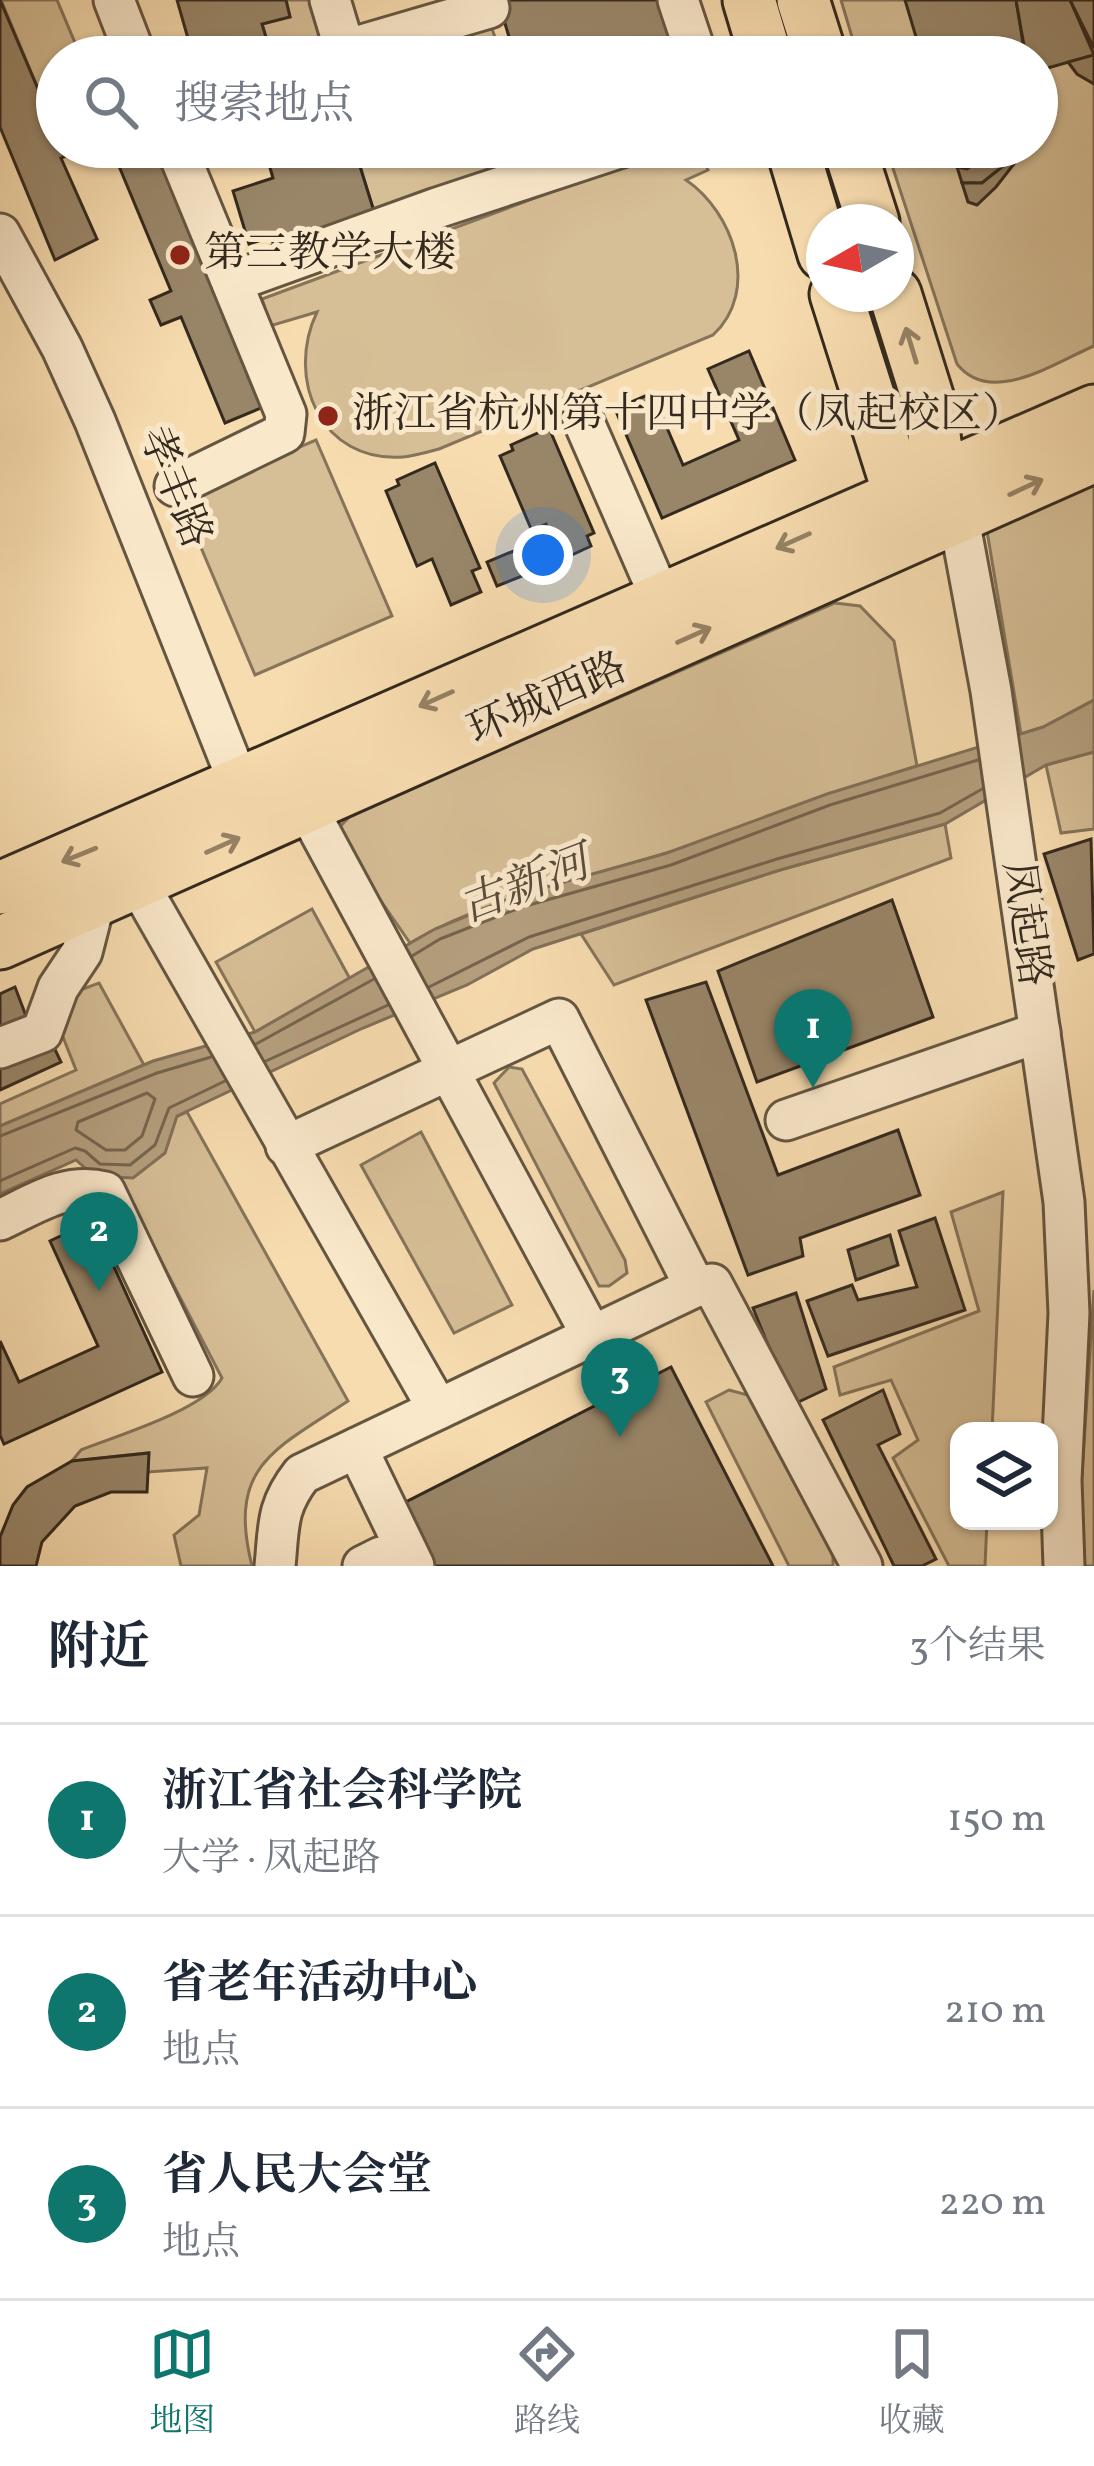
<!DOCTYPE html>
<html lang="zh">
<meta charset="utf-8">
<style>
body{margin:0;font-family:Vollkorn,"Noto Serif SC",serif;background:#f2f2f3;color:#1f2937}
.controls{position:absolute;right:36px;bottom:36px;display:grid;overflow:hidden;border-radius:24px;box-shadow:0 3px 9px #0004}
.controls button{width:108px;height:108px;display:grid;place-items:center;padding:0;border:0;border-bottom:3px solid #e0e1e3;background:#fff;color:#1f2937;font:60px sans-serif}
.compass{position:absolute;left:806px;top:204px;width:108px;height:108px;border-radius:50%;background:#fff;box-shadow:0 3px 9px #0004;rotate:261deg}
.you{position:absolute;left:543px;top:555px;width:42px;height:42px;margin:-30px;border:9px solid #fff;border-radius:50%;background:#1a73e8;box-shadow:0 0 0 18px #1a73e833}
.badge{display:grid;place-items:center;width:78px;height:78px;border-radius:50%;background:#0f766e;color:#fff;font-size:39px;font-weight:700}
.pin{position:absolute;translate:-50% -99px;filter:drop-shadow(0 3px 6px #0008)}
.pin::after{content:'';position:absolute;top:63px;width:42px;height:36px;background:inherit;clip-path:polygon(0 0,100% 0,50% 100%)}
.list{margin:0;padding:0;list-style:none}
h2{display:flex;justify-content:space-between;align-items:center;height:156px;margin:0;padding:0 48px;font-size:51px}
h2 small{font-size:39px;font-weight:400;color:#747a83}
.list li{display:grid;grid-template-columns:78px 1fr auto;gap:36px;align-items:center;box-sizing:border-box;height:192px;padding:0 48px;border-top:3px solid #e0e1e3}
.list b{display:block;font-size:45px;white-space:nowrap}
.list p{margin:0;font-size:39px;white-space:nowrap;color:#747a83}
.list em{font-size:39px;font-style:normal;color:#747a83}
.icon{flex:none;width:66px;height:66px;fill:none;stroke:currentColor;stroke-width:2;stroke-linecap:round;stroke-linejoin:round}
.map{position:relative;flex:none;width:1094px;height:1566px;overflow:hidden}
.search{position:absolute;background:#fff;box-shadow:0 3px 9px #0004;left:36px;right:36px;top:36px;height:132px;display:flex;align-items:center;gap:30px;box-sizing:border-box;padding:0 42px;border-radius:66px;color:#747a83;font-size:45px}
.sheet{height:732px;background:#fff}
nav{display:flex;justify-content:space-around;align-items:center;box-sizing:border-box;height:168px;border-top:3px solid #e0e1e3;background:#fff;font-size:33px;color:#747a83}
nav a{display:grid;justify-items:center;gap:6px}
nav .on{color:#0f766e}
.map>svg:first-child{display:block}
</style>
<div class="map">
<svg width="1094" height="1566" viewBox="0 0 1094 1566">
<rect width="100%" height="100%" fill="#f7dcaf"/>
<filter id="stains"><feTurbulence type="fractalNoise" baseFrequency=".00167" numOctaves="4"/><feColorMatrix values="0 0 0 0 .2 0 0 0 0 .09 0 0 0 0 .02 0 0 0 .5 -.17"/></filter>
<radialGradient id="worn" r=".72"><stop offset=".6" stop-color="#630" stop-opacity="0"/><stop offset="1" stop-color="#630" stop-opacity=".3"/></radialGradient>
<g fill="#d6be96" stroke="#85745a" stroke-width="3">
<path d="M1,0H57L81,57H57V104L47,110Z"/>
<path d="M286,0H309L328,55L272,57L262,24L290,17Z"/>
<path d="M841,0H1094V346C1054,363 991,407 957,364L886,147H1037V57H858Z"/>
<path d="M491,26L502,57H377Z"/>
<path d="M354,147H532L537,165L377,221Z"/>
<path d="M673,147H699L708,170L686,180C733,212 761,290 713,335L439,449C428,452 415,456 403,457C321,463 285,379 317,312L270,326L262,299Z"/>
<path d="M316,440L392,616L255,675L180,498Z"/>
<path d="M1094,480V700L1044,727L1021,734L987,531Z"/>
<path d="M835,603L860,606L894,641L917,766C831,792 749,828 663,854C578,881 488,897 410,943L334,833L351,815Z"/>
<path d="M1094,752V829L1061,833L1046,765Z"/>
<path d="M945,824L951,858L614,985L581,934L780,870Z"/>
<path d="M312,909L350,979L255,1032L216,962Z"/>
<path d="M99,983L144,1065L0,1127V1104L76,1070L61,1032L72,993Z"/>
<path d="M509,1067L522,1069L625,1260L627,1273L609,1286H599L494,1083Z"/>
<path d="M187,1112L348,1401C274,1450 227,1466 252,1566H181L174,1535L199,1515L207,1468L148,1472V1453L72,1461L81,1450C116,1436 204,1410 222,1378L107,1157L111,1147Z"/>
<path d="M421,1132L512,1305L454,1333L361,1165Z"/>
<path d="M1003,1192L992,1431H959V1521H987L985,1566H949L893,1458L918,1440L891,1380L840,1395L834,1367L979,1311L951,1212Z"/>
<path d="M1094,1290V1566H1084L1079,1521Z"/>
<path d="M729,1390L755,1397L762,1406L833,1556V1566H789L706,1402Z"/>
</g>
<path fill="#b59f7e" stroke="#817058" stroke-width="3" d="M1094,700V752L1046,765L945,824L780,870L533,949L467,985L363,1028L177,1116L165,1153L133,1178L94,1176L76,1160L0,1194V1126L153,1061L255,1032L435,929L518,895L667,853L827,794L1043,727Z"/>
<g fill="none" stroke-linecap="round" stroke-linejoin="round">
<g stroke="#74644e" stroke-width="3">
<path d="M412,956L440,939L522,907L671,865L830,805L978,760"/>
<path d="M429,987L529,937L777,859L940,813L982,789"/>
<path d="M256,1044L374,979"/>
<path d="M266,1061L388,1005"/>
<path d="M147,1093L155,1099L142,1136L125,1150H106L76,1130L78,1122Z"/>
<path d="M0,1136L157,1073L211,1057"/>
<path d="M0,1181L75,1148L85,1151L100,1164L130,1165L155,1145L169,1108L225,1081"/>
</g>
</g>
<g fill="#998669" stroke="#34291e" stroke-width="3">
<path d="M0,0L47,110L57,106V147H87L61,158L97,239L55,260L0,127Z"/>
<path d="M177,0H286L290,17L262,24L272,57H203L200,47L191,49Z"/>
<path d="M498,0H668L687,57H515Z"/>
<path d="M905,0H1016L1023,43L1019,57H922Z"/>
<path d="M1016,0H1070L1094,55L1037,71V57H1026Z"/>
<path d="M1070,0H1094V48Z"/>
<path d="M1094,55V84L1077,74L1068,62Z"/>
<path d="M111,147H160L268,405L225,423L181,317L161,325L150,300L171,291Z"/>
<path d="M264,147H354L377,221L276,252L271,237L249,244L233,191L273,178Z"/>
<path d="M997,147L967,169L957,167L949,149L961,152Z"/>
<path d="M997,147H1016L1007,163L982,183H962L957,167L967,169Z"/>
<path d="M1016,147H1020L1017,160L996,187L977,205L968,202L962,183H982L1007,163Z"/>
<path d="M749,351L795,460L662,518L615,409L652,393L683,465L739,440L708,369Z"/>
<path d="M549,428L594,533L587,536L591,546L561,560L546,524L532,531L500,456L513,450L511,445Z"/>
<path d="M435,463L480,568L472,571L481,592L451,605L432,559L417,566L386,491L399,485L397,480Z"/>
<path d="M545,538L555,563L497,586L487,562Z"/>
<path d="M1091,839L1094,954L1078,960L1044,854Z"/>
<path d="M892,900L933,1017L757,1082L718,971Z"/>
<path d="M706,982L778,1175L898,1130L920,1195L800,1238L803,1256L748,1275L646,1000Z"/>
<path d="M15,987L26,1016L0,1027V994Z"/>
<path d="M50,1039L61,1062L0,1090V1059Z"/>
<path d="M935,1218L965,1310L828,1356L807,1301L852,1285L858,1300L917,1287L899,1231Z"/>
<path d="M93,1221L162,1372L4,1444L0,1435V1341L19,1382L98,1346L50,1241Z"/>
<path d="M890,1235L898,1265L856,1280L848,1250Z"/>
<path d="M796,1293L826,1389L792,1405L753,1308Z"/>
<path d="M671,1367L773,1566H424L394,1508Z"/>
<path d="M883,1390L900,1434L878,1445L936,1559L922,1566H894L823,1420Z"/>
<path d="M149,1453L147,1492H111L75,1506L42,1542L36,1566H0V1537L13,1505L27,1487L72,1461Z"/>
</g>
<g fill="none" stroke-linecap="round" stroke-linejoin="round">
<g stroke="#655642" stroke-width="45">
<g id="minor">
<path d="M114,0L136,57"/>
<path d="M330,0L345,50L489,8L487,0"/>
<path d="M678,0L697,57"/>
<path d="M0,234L62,348L95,421L240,786"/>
<path d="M232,282L437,208L622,147"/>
<path d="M583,420L661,599"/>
<path d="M175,486L284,433L286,414L176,147"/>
<path d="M959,519L991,691L1064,1202L1069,1313L1061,1480L1064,1566"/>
<path d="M307,808L592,1336"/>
<path d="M138,883L438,1409"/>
<path d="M0,1048L42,1032L58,988L82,952L95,901"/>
<path d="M786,1120L1040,1032"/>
<path d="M286,1146L559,1019L695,1287"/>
<path d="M0,1220C35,1204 65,1182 105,1192L193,1376"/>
<path d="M357,1448L414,1566"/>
<path d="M275,1566C279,1526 276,1507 302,1474L695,1287L712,1284L862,1566"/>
<path d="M363,1566L381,1557"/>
</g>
</g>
<g stroke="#34291e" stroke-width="57">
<g id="major">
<path d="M749,0L766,57"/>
<path d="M803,0L821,57"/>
<path d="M792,147L824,254"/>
<path d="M849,147L873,222"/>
<path d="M836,294L900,496"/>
<path d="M895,294L932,412L935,444L955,507"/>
<path d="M0,888L1094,411"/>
<path d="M0,943L1094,456"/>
</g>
</g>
<use href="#minor" stroke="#fae8cb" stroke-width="39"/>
<use href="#major" stroke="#f7dcaf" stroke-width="51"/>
</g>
<defs><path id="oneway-shaft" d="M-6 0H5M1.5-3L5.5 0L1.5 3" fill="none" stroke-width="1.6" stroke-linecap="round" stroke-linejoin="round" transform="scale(3)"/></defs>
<g stroke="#968266">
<use href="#oneway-shaft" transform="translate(911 345) rotate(-107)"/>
<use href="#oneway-shaft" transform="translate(1026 487) rotate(-25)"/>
<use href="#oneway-shaft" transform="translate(793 541) rotate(156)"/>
<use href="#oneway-shaft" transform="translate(694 635) rotate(-24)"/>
<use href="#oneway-shaft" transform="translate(436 699) rotate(156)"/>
<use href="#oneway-shaft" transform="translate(223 845) rotate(-24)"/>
<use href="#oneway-shaft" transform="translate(79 855) rotate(158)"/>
</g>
<g fill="#8f2418" stroke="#fae8cb" stroke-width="4.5">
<circle cx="180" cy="255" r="12"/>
<circle cx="328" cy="416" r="12"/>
</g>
<g text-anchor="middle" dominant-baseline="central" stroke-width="10" stroke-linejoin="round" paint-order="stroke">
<g font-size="42" fill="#34291e" stroke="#fae8cb" text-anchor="start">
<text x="204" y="255">第三教学大楼</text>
<text x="352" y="416">浙江省杭州第十四中学（凤起校区）</text>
</g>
<g font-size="42" fill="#34291e" stroke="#fae8cb">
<text transform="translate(173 488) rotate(68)">孝丰路</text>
<text transform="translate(548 701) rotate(-24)">环城西路</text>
<text transform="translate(1024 924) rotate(82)">凤起路</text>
</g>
<g font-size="45" font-style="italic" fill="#5b4c3b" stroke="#fae8cb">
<text transform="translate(525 887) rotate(-21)">古新河</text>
</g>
</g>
<rect width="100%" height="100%" filter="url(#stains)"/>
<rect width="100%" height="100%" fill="url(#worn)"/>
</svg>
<div class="controls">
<button><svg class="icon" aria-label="layers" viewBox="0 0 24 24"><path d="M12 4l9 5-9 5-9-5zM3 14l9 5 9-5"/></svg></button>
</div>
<svg class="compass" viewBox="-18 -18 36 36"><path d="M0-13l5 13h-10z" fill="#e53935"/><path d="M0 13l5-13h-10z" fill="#747a83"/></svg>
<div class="you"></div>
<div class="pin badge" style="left:813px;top:1088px">1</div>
<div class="pin badge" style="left:99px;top:1291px">2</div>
<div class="pin badge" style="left:620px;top:1437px">3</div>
<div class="search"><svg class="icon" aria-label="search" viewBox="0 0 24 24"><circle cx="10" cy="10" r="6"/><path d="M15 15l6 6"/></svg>搜索地点</div>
</div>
<section class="sheet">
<h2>附近<small>3个结果</small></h2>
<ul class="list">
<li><span class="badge">1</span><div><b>浙江省社会科学院</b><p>大学 · 凤起路</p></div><em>150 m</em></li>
<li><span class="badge">2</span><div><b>省老年活动中心</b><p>地点</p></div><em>210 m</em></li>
<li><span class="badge">3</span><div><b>省人民大会堂</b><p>地点</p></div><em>220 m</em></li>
</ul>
</section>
<nav>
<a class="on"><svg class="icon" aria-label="map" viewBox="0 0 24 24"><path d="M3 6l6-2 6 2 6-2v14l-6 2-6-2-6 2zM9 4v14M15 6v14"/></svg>地图</a>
<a><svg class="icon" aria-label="directions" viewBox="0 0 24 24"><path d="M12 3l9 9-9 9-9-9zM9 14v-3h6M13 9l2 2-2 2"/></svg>路线</a>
<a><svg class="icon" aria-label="saved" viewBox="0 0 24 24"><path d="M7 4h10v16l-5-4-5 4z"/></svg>收藏</a>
</nav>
